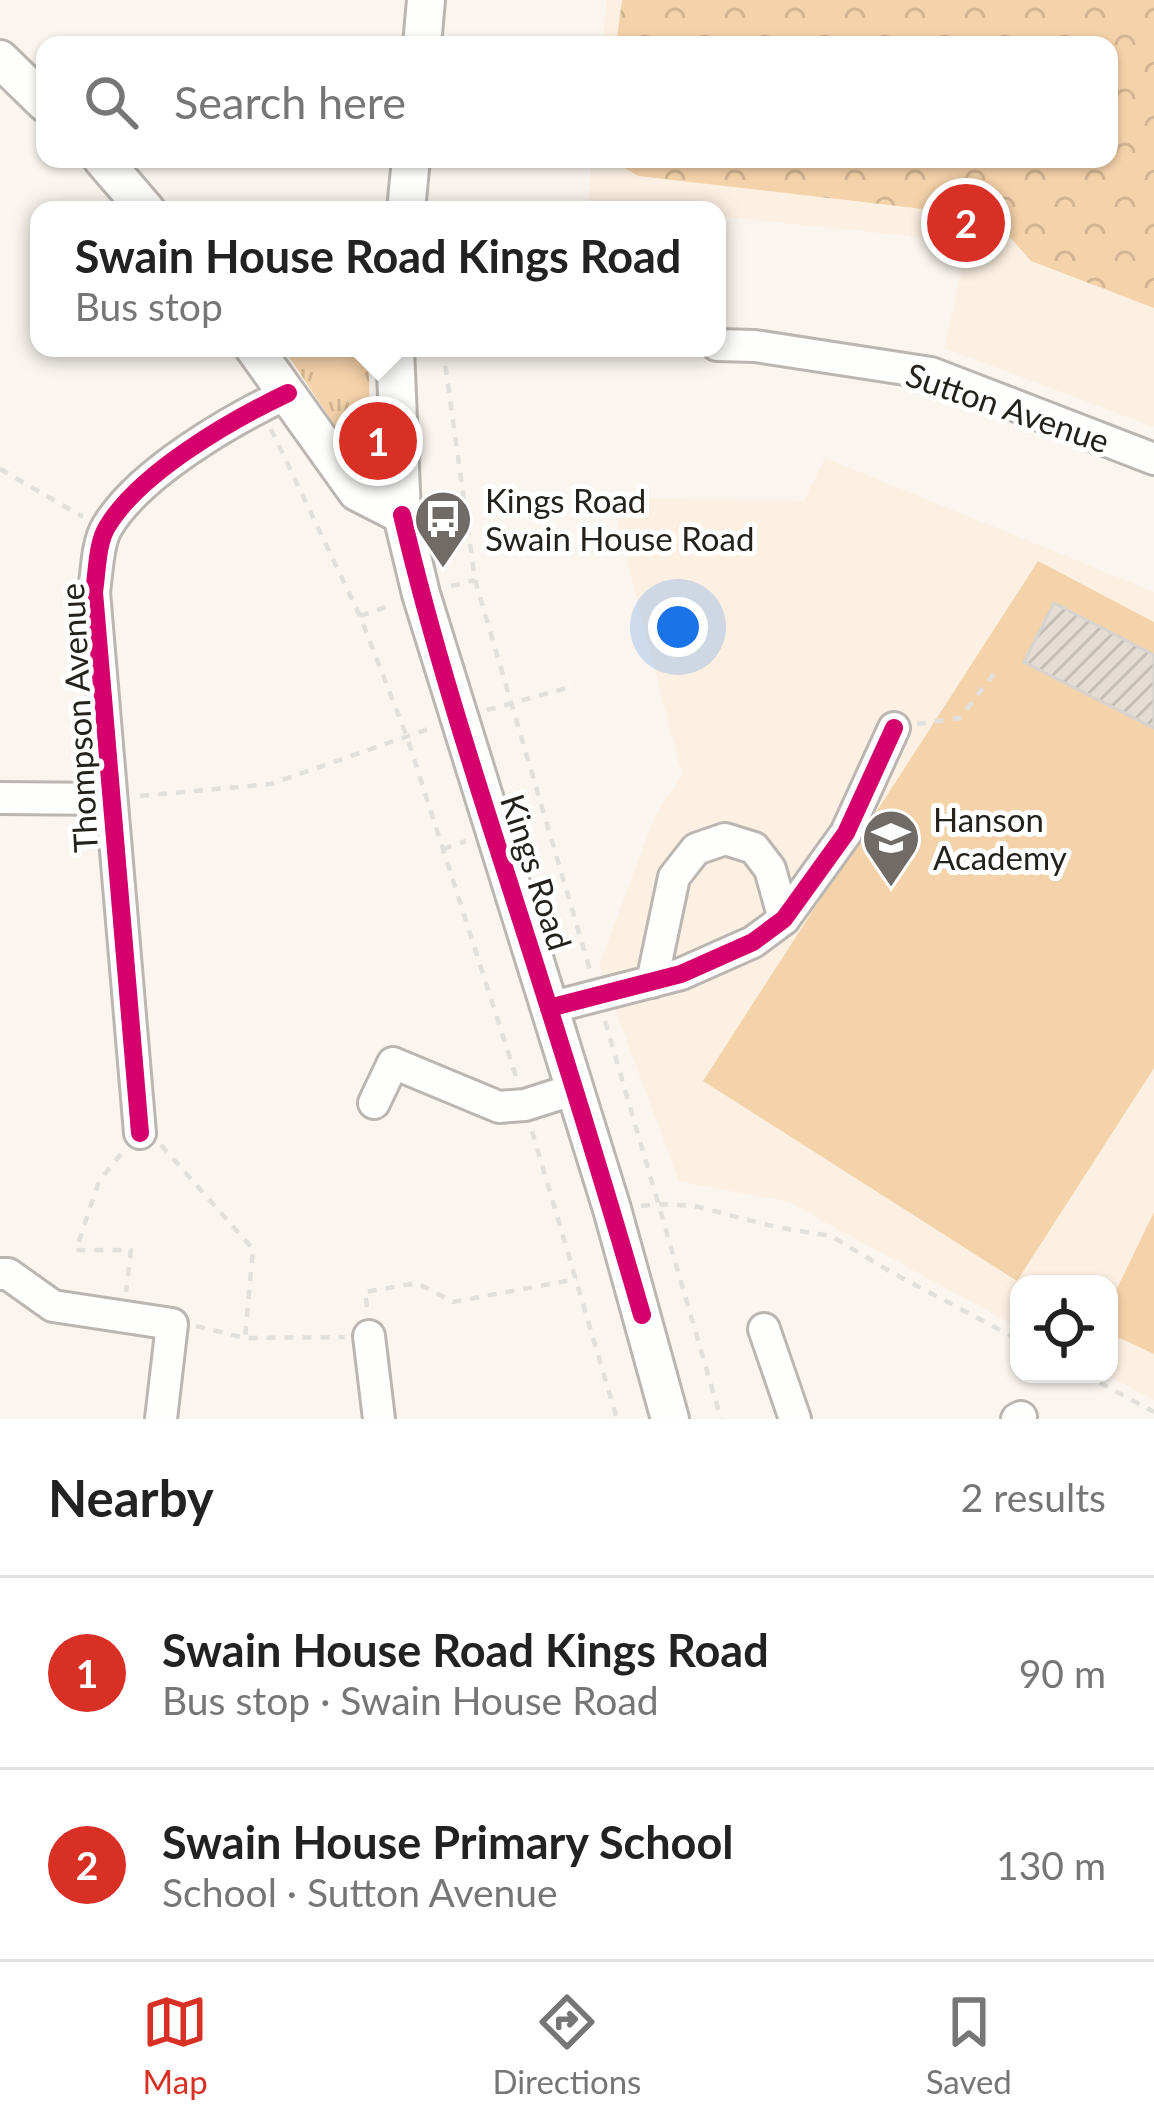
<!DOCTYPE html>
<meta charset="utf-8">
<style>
body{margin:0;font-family:Lato,sans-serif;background:#f6f6f6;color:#222}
.controls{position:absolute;right:36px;bottom:36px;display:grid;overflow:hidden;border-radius:24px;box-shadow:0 3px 9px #0004}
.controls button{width:108px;height:108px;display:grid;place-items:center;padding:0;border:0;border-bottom:3px solid #e0e0e0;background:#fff;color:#222;font:60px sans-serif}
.you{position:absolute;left:678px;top:627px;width:42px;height:42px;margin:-30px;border:9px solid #fff;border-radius:50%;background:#1a73e8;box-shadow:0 0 0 18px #1a73e833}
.badge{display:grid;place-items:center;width:78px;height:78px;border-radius:50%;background:#d93025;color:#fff;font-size:39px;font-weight:700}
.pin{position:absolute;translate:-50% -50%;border:6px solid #fff;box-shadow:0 3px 12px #0006}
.popup{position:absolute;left:30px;top:201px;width:696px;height:156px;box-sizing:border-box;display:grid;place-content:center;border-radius:24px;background:#fff;filter:drop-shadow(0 3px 9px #0005);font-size:39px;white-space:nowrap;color:#767676}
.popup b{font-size:45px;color:#222}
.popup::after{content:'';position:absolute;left:50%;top:100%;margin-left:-24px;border:24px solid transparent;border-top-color:#fff}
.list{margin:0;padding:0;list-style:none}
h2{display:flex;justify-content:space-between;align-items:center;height:156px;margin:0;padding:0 48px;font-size:51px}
h2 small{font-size:39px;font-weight:400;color:#767676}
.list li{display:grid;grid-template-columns:78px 1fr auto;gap:36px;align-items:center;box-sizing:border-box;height:192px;padding:0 48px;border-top:3px solid #e0e0e0}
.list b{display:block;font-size:45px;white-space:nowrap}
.list p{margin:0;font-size:39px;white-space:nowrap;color:#767676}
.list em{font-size:39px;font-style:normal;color:#767676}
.icon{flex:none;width:66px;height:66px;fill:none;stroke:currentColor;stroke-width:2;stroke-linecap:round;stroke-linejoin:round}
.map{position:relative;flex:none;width:1154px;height:1419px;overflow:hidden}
.search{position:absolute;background:#fff;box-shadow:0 3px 9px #0004;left:36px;right:36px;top:36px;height:132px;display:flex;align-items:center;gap:30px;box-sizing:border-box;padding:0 42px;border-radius:24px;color:#767676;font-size:45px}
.sheet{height:540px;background:#fff}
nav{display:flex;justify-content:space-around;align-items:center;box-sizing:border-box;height:168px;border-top:3px solid #e0e0e0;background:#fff;font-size:33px;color:#767676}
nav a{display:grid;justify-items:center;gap:6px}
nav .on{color:#d93025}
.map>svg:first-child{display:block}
</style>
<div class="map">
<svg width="1154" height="1419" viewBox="0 0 1154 1419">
<defs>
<pattern id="grass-tufts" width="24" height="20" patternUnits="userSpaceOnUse" patternTransform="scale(3)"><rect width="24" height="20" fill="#f5d3aa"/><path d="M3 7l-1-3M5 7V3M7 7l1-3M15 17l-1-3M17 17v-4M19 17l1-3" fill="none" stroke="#d2b592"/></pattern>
<pattern id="park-crowns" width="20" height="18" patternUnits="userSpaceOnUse" patternTransform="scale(3)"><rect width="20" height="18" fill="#f5d3aa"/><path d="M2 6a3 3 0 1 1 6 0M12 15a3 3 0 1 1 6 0" fill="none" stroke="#d2b592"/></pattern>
<pattern id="building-hatch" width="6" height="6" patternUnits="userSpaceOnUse" patternTransform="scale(3)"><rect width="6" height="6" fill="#e5ddd4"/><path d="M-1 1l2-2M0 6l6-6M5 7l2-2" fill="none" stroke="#c4bdb5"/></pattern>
</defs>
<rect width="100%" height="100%" fill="#faf5ef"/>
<g fill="#fcf0e2">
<path d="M607,0H1154V427L944,348L968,242L717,216V210H656L588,203L592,159H1109V45H602Z"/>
<path d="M825,458L1154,592V1400L1105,1374H1109V1284H1019V1328L788,1202L679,1181L599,966L656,813L682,775L611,498L804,501Z"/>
</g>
<path fill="url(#grass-tufts)" d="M283,348H368L372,466L364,469Z"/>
<path fill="url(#park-crowns)" d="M622,0H1154V308L1031,261L992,217L638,176L610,159H1109V45H616Z"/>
<g fill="#f5d3aa">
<path d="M1038,561L1154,622V1068L1017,1281L703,1081Z"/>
<path d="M1154,1212V1354L1109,1333V1305Z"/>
</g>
<path fill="url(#building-hatch)" stroke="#d7d3ce" stroke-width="3" d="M1054,603L1154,655V728L1024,662Z"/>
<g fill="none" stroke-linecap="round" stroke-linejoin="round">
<g stroke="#bbb6b1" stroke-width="36">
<g id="minor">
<path d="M717,345L755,346L931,373L1154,459"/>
<path d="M0,798L111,799"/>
<path d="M652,982L674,877L696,849L725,839L754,848L770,869L784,919"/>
<path d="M549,1008L681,974L753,942L784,919L846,833L894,728"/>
<path d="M374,1103L393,1063L499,1107L525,1105L575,1089"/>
<path d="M140,1133L94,592C97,573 97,543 107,527C139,473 231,420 288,393"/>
<path d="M0,1274H8L53,1306L172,1324L161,1419"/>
<path d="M764,1329L795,1419"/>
<path d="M369,1336L379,1419"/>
<path d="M1017,1419L1021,1417"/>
</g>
</g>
<g stroke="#bbb6b1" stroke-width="42">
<g id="tertiary">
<path d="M422,45L426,0"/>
<path d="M0,59L45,103"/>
<path d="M102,159L146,210"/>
<path d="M406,210L411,159"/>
<path d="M254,348L357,492L402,515"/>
<path d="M395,348L402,515L421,594L612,1209L670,1419"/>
</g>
</g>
<g stroke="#e1e0dd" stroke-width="4.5" stroke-dasharray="9 9" stroke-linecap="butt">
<path d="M443,348L475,580L590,970"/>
<path d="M271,429L360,616L407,737L517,1080"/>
<path d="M0,469L83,517"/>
<path d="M451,586L475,580"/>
<path d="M360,616L394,604"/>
<path d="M487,710L574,686"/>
<path d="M917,724L960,718L999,667"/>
<path d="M140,796L271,784L431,728"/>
<path d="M443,849L466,841"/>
<path d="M605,1021L721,1419"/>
<path d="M532,1131L617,1419"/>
<path d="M161,1145L253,1249L245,1338"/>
<path d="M121,1154L99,1181L76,1250H131L126,1292"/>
<path d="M641,1206L660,1204L694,1206L776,1227L831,1236L891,1272L1019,1340"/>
<path d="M367,1307L365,1292L417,1283L453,1302L577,1279"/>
<path d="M196,1326L245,1338L345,1337"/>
<path d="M1084,1374L1154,1412"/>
</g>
<use href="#minor" stroke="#fefefd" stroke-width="30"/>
<use href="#tertiary" stroke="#fefefd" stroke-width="36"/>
<g stroke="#fff" stroke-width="26">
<g id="cycleway">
<path d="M402,515C434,652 478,786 521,920C563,1051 604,1183 642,1315"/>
<path d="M549,1008L681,974L753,942L784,919L846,833L894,728"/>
<path d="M140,1133L94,592C97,573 97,543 107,527C139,473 231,420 288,393"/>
</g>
</g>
<use href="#cycleway" stroke="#d6006c" stroke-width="18"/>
</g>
<defs>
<g id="bus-pin" transform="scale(3)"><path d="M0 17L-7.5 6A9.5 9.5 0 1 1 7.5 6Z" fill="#706b66" stroke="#fff"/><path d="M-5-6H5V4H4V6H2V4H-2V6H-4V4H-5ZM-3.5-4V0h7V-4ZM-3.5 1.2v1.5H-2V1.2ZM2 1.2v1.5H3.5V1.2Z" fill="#fff"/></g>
<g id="school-pin" transform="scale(3)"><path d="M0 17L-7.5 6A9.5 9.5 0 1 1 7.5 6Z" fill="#706b66" stroke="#fff"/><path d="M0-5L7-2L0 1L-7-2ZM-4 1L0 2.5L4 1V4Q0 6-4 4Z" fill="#fff"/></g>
</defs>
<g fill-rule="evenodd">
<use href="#bus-pin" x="443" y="519"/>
<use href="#school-pin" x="891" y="838"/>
</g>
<g text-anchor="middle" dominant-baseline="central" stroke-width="10" stroke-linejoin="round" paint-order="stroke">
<g font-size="33" fill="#25211c" stroke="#fff">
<text transform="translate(1008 407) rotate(19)">Sutton Avenue</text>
<text transform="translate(78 718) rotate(-93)">Thompson Avenue</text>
<text transform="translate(537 872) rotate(72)">Kings Road</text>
</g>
<g font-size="33" fill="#25211c" stroke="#fff" text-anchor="start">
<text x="485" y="500">Kings Road<tspan x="485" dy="38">Swain House Road</tspan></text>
<text x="933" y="819">Hanson<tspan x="933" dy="38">Academy</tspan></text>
</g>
</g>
</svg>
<div class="controls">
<button><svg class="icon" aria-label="locate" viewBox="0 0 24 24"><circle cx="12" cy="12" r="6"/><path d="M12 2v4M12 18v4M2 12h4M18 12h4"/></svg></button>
</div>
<div class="you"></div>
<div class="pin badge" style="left:378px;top:441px">1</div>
<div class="popup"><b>Swain House Road Kings Road</b>Bus stop</div>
<div class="pin badge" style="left:966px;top:223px">2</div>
<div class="search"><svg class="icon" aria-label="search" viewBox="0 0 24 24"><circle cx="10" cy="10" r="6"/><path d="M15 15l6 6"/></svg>Search here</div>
</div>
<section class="sheet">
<h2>Nearby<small>2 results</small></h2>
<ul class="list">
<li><span class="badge">1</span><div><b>Swain House Road Kings Road</b><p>Bus stop · Swain House Road</p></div><em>90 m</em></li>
<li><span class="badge">2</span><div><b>Swain House Primary School</b><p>School · Sutton Avenue</p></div><em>130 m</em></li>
</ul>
</section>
<nav>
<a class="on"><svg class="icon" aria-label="map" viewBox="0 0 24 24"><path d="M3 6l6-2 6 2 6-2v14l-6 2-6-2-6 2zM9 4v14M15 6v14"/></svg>Map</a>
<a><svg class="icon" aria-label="directions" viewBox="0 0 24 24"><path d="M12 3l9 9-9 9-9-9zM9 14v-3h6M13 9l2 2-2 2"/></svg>Directions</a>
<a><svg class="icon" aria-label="saved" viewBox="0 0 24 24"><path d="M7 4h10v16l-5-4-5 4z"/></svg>Saved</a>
</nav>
